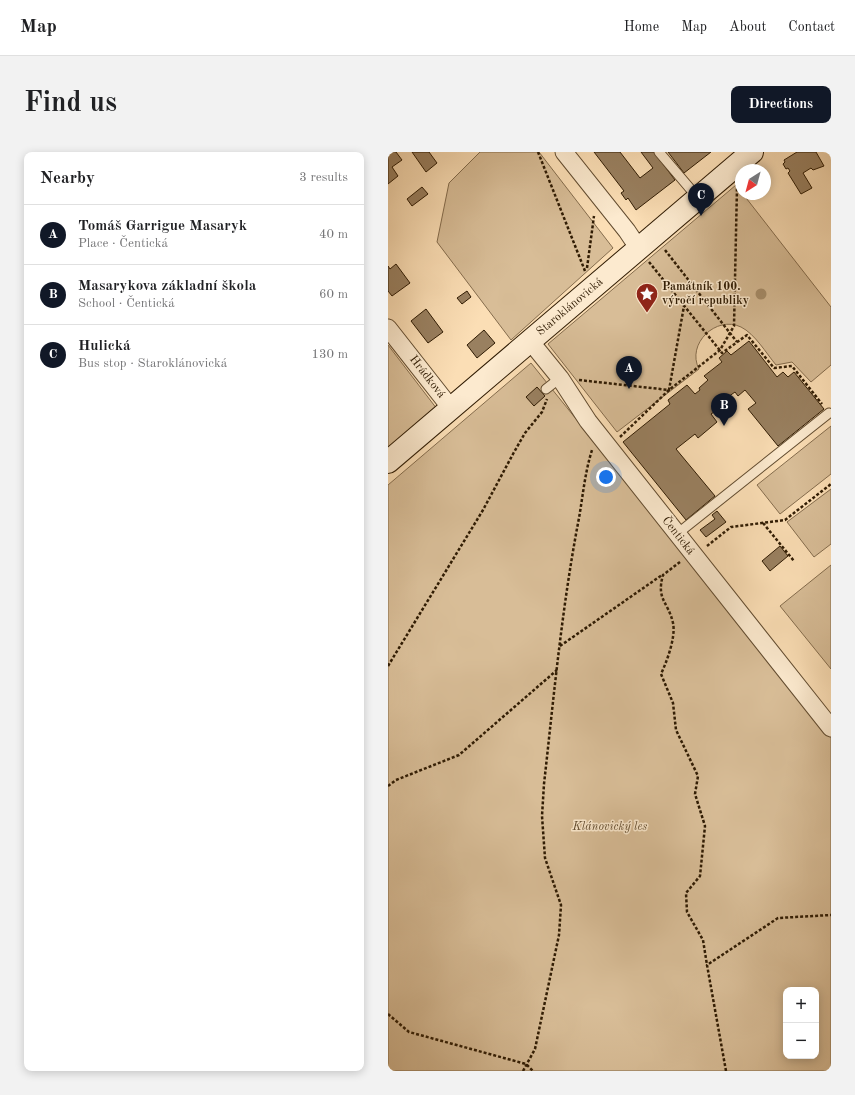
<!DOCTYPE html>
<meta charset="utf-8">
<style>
body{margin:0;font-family:"Old Standard TT",serif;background:#f2f2f2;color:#202124}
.controls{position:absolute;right:12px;bottom:12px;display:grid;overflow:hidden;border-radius:8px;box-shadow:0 2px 10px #0003}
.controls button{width:36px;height:36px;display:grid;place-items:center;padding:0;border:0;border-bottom:1px solid #e0e0e0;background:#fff;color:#202124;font:20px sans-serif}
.compass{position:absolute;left:347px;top:12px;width:36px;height:36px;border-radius:50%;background:#fff;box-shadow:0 2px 10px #0003;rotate:216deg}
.you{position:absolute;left:218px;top:325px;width:14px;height:14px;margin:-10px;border:3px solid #fff;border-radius:50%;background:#1a73e8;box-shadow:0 0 0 6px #1a73e833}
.badge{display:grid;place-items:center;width:26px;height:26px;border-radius:50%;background:#111827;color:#fff;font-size:13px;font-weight:700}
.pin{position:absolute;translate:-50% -33px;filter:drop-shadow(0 1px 2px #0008)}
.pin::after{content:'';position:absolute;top:21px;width:14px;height:12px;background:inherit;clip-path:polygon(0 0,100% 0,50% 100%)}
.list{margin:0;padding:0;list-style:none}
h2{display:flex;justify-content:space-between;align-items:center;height:52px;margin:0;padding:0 16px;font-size:17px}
h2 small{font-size:13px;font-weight:400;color:#757577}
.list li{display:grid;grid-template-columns:26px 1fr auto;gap:12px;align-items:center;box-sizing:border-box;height:60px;padding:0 16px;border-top:1px solid #e0e0e0}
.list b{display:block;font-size:15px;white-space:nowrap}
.list p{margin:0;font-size:13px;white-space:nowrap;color:#757577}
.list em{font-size:13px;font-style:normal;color:#757577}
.map{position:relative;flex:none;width:443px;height:919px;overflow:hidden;border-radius:8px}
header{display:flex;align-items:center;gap:24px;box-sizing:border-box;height:56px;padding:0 20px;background:#fff;border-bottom:1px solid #e0e0e0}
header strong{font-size:19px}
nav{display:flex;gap:22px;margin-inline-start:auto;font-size:14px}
.intro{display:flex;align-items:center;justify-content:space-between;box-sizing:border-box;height:96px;padding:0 24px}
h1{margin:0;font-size:28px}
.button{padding:10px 18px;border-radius:8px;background:#111827;color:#fff;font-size:14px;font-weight:700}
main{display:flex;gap:24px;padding:0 24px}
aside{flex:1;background:#fff;border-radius:8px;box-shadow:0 2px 10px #0003}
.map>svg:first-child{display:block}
</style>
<header>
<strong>Map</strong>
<nav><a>Home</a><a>Map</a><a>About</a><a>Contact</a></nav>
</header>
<div class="intro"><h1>Find us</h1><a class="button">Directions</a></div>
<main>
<aside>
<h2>Nearby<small>3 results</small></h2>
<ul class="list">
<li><span class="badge">A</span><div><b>Tomáš Garrigue Masaryk</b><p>Place · Čentická</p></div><em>40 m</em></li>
<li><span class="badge">B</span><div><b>Masarykova základní škola</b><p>School · Čentická</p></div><em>60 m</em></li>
<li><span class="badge">C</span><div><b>Hulická</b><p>Bus stop · Staroklánovická</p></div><em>130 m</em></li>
</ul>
</aside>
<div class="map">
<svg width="443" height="919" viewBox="0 0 443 919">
<rect width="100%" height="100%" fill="#fbdeb5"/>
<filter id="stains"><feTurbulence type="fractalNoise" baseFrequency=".005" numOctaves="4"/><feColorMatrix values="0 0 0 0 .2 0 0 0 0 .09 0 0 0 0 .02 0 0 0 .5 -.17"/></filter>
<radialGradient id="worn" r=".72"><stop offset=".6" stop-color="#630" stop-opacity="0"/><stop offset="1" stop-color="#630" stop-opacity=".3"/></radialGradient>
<g fill="#d8bd97" stroke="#846c4d" fill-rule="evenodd">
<path d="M92,0H151L225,96L123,188L49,90L61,31Z"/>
<path d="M348,33L353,42H355L443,155V213L423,230L404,210L388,213C378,201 367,182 353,175C328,163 298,192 311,217L229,280L160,192Z"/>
<path d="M0,193L49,257L0,300Z"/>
<path d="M143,211L443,584V919H0V333ZM398,838H428V904H398Z"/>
<path d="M443,274V322L392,362L369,333Z"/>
<path d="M443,337V392L426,405L399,370Z"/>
<path d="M443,413V517L392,454Z"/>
</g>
<g fill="#998060" stroke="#2f1b03">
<path d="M0,0H8L14,8L4,15L10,24L0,32Z"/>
<path d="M24,0H41L49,11L38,20Z"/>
<path d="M206,0H232L252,26L265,16L253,0H266L287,28L248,58L240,46L238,48L233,41L236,39Z"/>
<path d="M280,0H323L296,21Z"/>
<path d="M409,0H428L436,14L425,18L423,16L415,21L424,36L413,42L400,21L402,19L400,16L398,17L395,12L397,10L396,8Z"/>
<path d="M34,35L40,42L24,54L19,47Z"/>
<path d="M8,112L22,131L4,144L0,139V114L2,117Z"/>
<path d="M79,139L83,145L74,152L69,146Z"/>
<path d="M38,157L55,180L40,191L23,169Z"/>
<path d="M96,178L107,191L89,206L79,193Z"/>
<path d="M361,189L389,225L395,220L400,225L406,220L436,257L390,294L360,257L368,251L357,238L350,244L347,240L337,247L340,251L323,262L329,270L310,286L307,282L288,297L327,344L298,368L235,290L282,252L280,248L299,233L307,242L312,238L311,236L320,228L316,224L334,210L331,206L339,199L343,203Z"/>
<path d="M149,235L157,244L146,254L138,245Z"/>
<path d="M329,359L338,370L318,385L312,378L327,367L324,363Z"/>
<path d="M392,394L400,404L382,419L374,409Z"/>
</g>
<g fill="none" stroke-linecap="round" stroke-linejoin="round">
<g stroke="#624c30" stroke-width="11">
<g id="lane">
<path d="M271,0L310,46"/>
<path d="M158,237L172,226"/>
<path d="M289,382L441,261"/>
</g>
</g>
<g stroke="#624c30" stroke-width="19">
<g id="street">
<path d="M176,0L239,79L251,97"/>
<path d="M0,176L62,255"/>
<path d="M142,189L172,226L200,269L443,576"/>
</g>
</g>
<g stroke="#2f1b03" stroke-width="24">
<path id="secondary" d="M0,310L364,0"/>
</g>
<g stroke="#2f1b03" stroke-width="2.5" stroke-dasharray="3 2" stroke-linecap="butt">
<path d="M150,0L197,119"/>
<path d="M277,98L349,190"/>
<path d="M261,110L334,201L359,183L386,216L404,214L434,252"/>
<path d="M199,116L206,64"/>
<path d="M191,228L281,238L296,154"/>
<path d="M232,285L281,238L332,198L346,174L349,35"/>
<path d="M375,371L406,409"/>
<path d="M319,394L343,375L397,368L443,332"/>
<path d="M292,410L275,423C268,448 280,449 285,471C288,485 279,509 273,522L285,551L288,578L310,624L307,642L317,674L312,724L298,741L299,760L315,788L319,813"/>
<path d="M172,494L274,423"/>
<path d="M0,514L95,358L125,302L137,281L154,260L159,247"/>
<path d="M0,634L8,628L71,603L169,518"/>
<path d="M0,862L21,880L138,912L145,919"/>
<path d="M135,919L147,897L171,783L173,753L157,706L154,664L156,632C166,543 174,454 191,366C195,343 197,320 204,298"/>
<path d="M338,919L319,813L390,766L443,763"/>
</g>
<use href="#lane" stroke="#fceacf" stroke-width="9"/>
<use href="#street" stroke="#fceacf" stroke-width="17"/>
<use href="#secondary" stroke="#fceacf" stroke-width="22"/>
</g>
<circle fill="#a78e6b" cx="373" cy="142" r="5.5"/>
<defs>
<g id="sight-pin" transform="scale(1.15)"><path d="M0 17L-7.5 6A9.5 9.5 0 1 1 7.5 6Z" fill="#8f2418" stroke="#fceacf"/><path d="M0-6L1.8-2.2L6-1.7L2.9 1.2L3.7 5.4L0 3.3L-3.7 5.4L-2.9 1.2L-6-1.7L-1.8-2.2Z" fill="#fff"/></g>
</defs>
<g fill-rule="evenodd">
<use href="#sight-pin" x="259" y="142"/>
</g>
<g text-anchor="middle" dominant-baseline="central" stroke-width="3" stroke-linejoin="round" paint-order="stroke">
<g font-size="12" font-weight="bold" fill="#2f1b03" stroke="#fceacf" text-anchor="start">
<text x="274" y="135">Památník 100.<tspan x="274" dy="14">výročí republiky</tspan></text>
</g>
<g font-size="12" fill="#2f1b03" stroke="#fceacf">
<text transform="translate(182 155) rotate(-40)">Staroklánovická</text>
<text transform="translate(39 225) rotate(52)">Hrádková</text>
<text transform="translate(290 384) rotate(52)">Čentická</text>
</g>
<g font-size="12" font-style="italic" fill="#624c2f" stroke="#fceacf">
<text x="222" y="675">Klánovický les</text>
</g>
</g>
<rect width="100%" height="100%" filter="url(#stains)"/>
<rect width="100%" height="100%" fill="url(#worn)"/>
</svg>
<div class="controls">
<button>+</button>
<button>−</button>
</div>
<svg class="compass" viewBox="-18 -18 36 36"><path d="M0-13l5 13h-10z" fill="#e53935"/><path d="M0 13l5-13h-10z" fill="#757577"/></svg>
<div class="you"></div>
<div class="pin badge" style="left:241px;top:237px">A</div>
<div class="pin badge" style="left:336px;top:274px">B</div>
<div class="pin badge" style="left:313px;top:64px">C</div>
</div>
</main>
